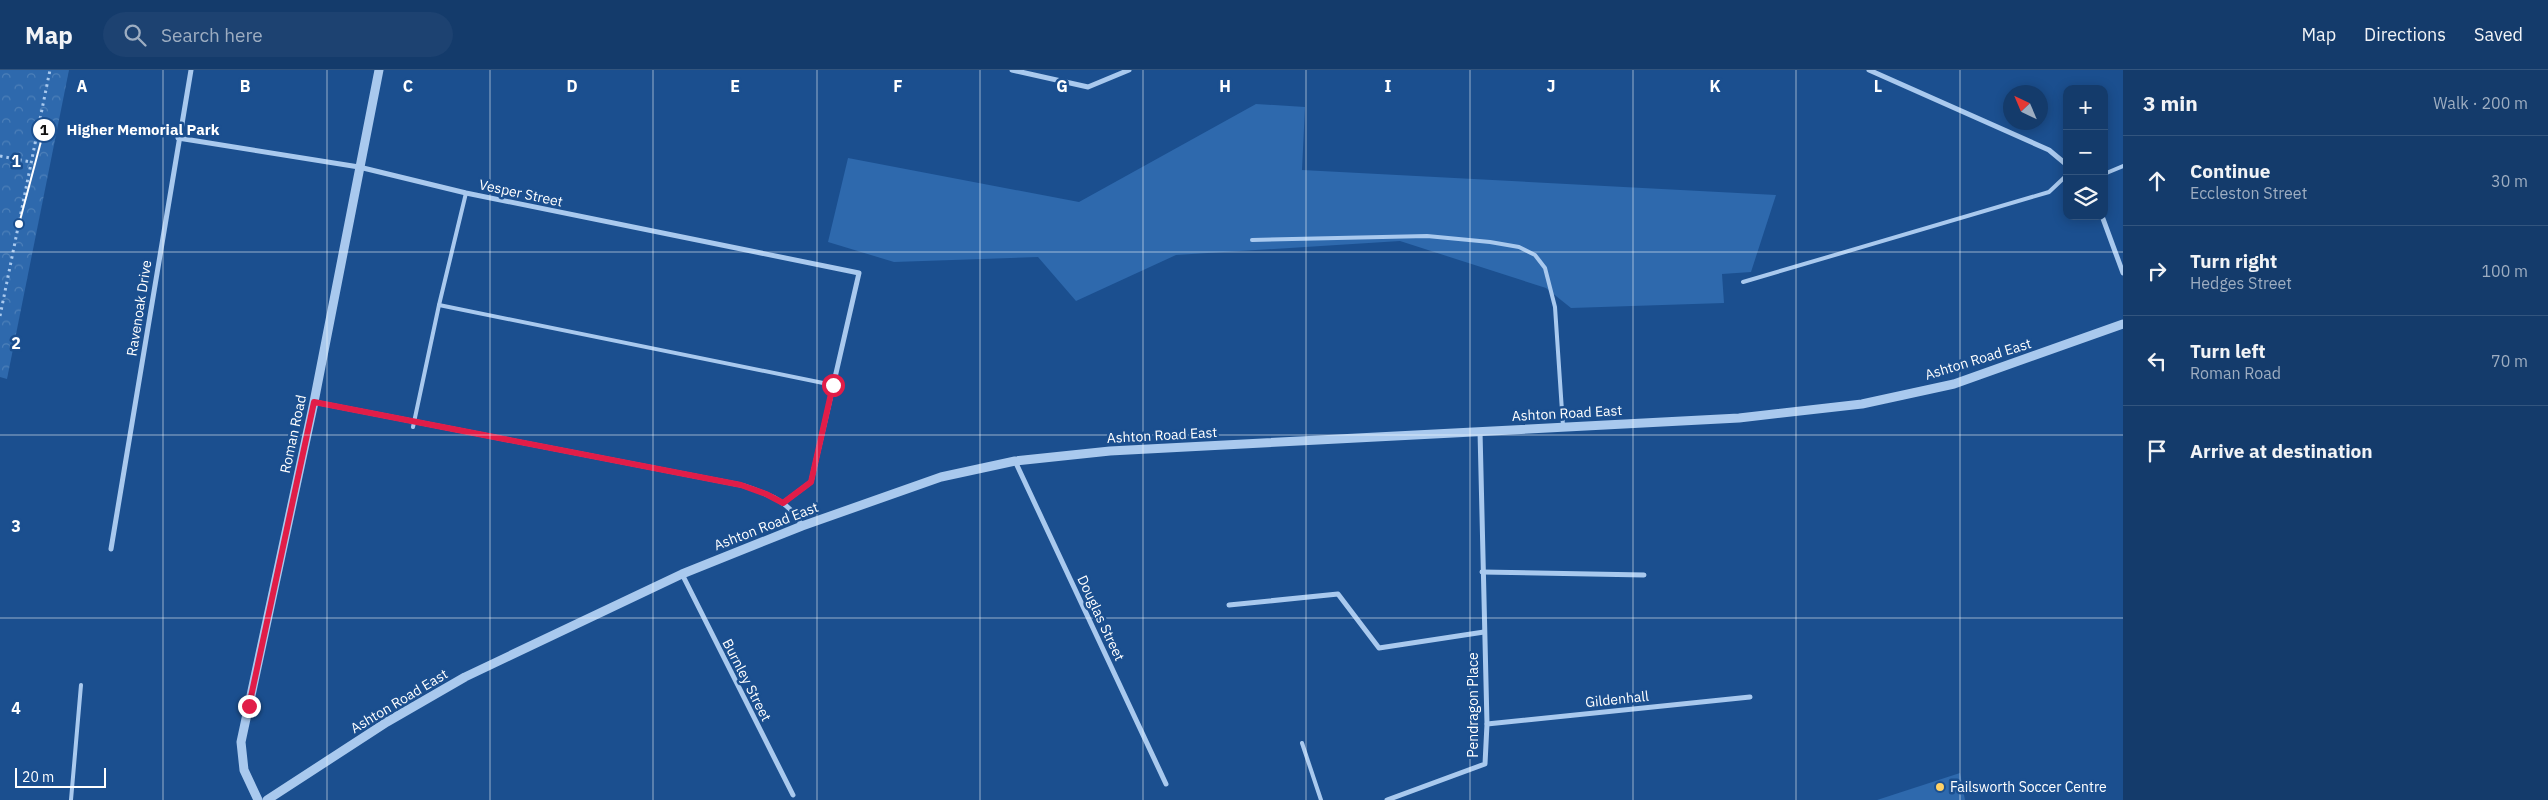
<!DOCTYPE html>
<meta charset="utf-8">
<style>
body{margin:0;font-family:"IBM Plex Sans",sans-serif;background:#1d4271;color:#f1f3f6}
.controls{position:absolute;right:15px;top:15px;display:grid;overflow:hidden;border-radius:10px;box-shadow:0 2px 12px #0003}
.controls button{width:45px;height:45px;display:grid;place-items:center;padding:0;border:0;border-bottom:1px solid #33557e;background:#143b6b;color:#f1f3f6;font:25px sans-serif}
.compass{position:absolute;left:2003px;top:15px;width:45px;height:45px;border-radius:50%;background:#143b6b;box-shadow:0 2px 12px #0003;rotate:316deg}
.scale{position:absolute;left:15px;bottom:12px;width:91px;box-sizing:border-box;padding-left:5px;border:2px solid #fff;border-top:0;font-size:14px;line-height:18px;white-space:nowrap;color:#fff;-webkit-text-stroke:4px #1b4f8f;paint-order:stroke}
.stop{position:absolute;width:15px;height:15px;margin:-11px;border:4px solid #e11d48;border-radius:50%;background:#fff}
.stop.end{background:#e11d48;border-color:#fff;box-shadow:0 1px 5px #0008}
.list{margin:0;padding:0;list-style:none}
h2{display:flex;justify-content:space-between;align-items:center;height:65px;margin:0;padding:0 20px;font-size:21px}
h2 small{font-size:16px;font-weight:400;color:#9dadc1}
.list li{display:grid;grid-template-columns:32px 1fr auto;gap:15px;align-items:center;box-sizing:border-box;height:90px;padding:0 20px;border-top:1px solid #33557e}
.list b{display:block;font-size:19px;white-space:nowrap}
.list p{margin:0;font-size:16px;white-space:nowrap;color:#9dadc1}
.list em{font-size:16px;font-style:normal;color:#9dadc1}
.icon{flex:none;width:28px;height:28px;fill:none;stroke:currentColor;stroke-width:2;stroke-linecap:round;stroke-linejoin:round}
.map{position:relative;flex:none;width:2123px;height:730px;overflow:hidden}
header{display:flex;align-items:center;gap:30px;box-sizing:border-box;height:70px;padding:0 25px;background:#143b6b;border-bottom:1px solid #33557e}
header strong{font-size:24px}
nav{display:flex;gap:28px;margin-inline-start:auto;font-size:18px}
.search{width:350px;height:45px;background:#1d4271;display:flex;align-items:center;gap:12px;box-sizing:border-box;padding:0 18px;border-radius:28px;color:#9dadc1;font-size:19px}
main{display:flex}
aside{flex:1;background:#143b6b}
.map>svg:first-child{display:block}
</style>
<header>
<strong>Map</strong>
<div class="search"><svg class="icon" aria-label="search" viewBox="0 0 24 24"><circle cx="10" cy="10" r="6"/><path d="M15 15l6 6"/></svg>Search here</div>
<nav><a>Map</a><a>Directions</a><a>Saved</a></nav>
</header>
<main>
<div class="map">
<svg width="2123" height="730" viewBox="0 0 2123 730">
<defs>
<pattern id="forest-crowns" width="20" height="18" patternUnits="userSpaceOnUse" patternTransform="scale(1.25)"><rect width="20" height="18" fill="#2e69ad"/><path d="M2 6a3 3 0 1 1 6 0M12 15a3 3 0 1 1 6 0" fill="none" stroke="#4d80b9"/></pattern>
</defs>
<rect width="100%" height="100%" fill="#1b4f8f"/>
<g fill="#2e69ad">
<path d="M1256,34L1305,37L1302,100L1776,125L1751,202L1722,204L1724,233L1571,238L1546,218L1400,171L1176,185L1076,231L1038,187L894,192L828,172L848,88L1079,132Z"/>
<path d="M1960,703L1965,730H1877Z"/>
</g>
<path fill="url(#forest-crowns)" d="M0,0H69L7,309L0,307Z"/>
<g fill="none" stroke-linecap="round" stroke-linejoin="round">
<g stroke="#a9c9ee" stroke-width="3" stroke-dasharray="2.5 4" stroke-linecap="butt">
<path d="M0,86L31,92"/>
<path d="M0,246L50,0"/>
</g>
<g stroke="#a9c9ee" stroke-width="4">
<path d="M2104,104L2123,96"/>
<path d="M1252,170L1427,166L1490,172L1519,177L1535,185L1545,198L1555,237L1563,356"/>
<path d="M1743,212L2049,122L2067,105"/>
<path d="M439,235L833,315"/>
<path d="M413,357L439,235L466,123"/>
<path d="M1302,673L1321,730"/>
<path d="M71,730L81,615"/>
</g>
<g stroke="#a9c9ee" stroke-width="5">
<path d="M1012,0L1088,17L1129,0"/>
<path d="M1869,0L2049,80L2067,95"/>
<path d="M178,68L359,97L466,123L859,203L811,412L783,433"/>
<path d="M2102,146L2123,203"/>
<path d="M314,332L741,415C765,423 791,431 802,456"/>
<path d="M1015,391L1166,714"/>
<path d="M111,479L191,0"/>
<path d="M1482,502L1644,505"/>
<path d="M682,504L793,725"/>
<path d="M1229,535L1338,524L1379,578L1484,562"/>
<path d="M1487,654L1750,627"/>
<path d="M1387,730L1485,694L1487,654L1480,361"/>
</g>
<g stroke="#a9c9ee" stroke-width="9">
<path d="M258,730L244,700L241,672L314,332L379,0"/>
<path d="M267,730L387,652L465,607L682,504L802,456L941,407L1015,391L1110,381L1739,348L1862,334L1954,314L2123,254"/>
</g>
</g>
<g fill="none" stroke-linecap="round" stroke-linejoin="round">
<path stroke="#e11d48" stroke-width="6" d="M249,636L314,332L741,415L766,424L783,433L811,412L833,315"/>
</g>
<path fill="none" stroke="#fff" stroke-width="1" stroke-opacity="0.55" d="M163,0V730M327,0V730M490,0V730M653,0V730M817,0V730M980,0V730M1143,0V730M1306,0V730M1470,0V730M1633,0V730M1796,0V730M1960,0V730M0,182H2123M0,365H2123M0,548H2123"/>
<circle fill="#ffd166" stroke="#1b4f8f" stroke-width="2" cx="1940" cy="717" r="5"/>
<g text-anchor="middle" dominant-baseline="central" stroke-width="5" stroke-linejoin="round" paint-order="stroke">
<g font-size="14" fill="#fff" stroke="#1b4f8f">
<text transform="translate(521 123) rotate(12)">Vesper Street</text>
<text transform="translate(139 238) rotate(-81)">Ravenoak Drive</text>
<text transform="translate(1978 289) rotate(-17)">Ashton Road East</text>
<text transform="translate(1567 343) rotate(-3)">Ashton Road East</text>
<text transform="translate(293 364) rotate(-78)">Roman Road</text>
<text transform="translate(1162 365) rotate(-3)">Ashton Road East</text>
<text transform="translate(766 456) rotate(-21)">Ashton Road East</text>
<text transform="translate(1101 548) rotate(65)">Douglas Street</text>
<text transform="translate(747 610) rotate(63)">Burnley Street</text>
<text transform="translate(1617 629) rotate(-6)">Gildenhall</text>
<text transform="translate(399 631) rotate(-31)">Ashton Road East</text>
<text transform="translate(1473 635) rotate(-90)">Pendragon Place</text>
</g>
<g font-size="14" fill="#fff" stroke="#1b4f8f" text-anchor="start">
<text x="1950" y="717">Failsworth Soccer Centre</text>
</g>
</g>
<g font-size="16" text-anchor="middle" font-weight="bold" fill="#fff" stroke="#1b4f8f" stroke-width="5" stroke-linejoin="round" paint-order="stroke">
<text x="82" y="22">A</text>
<text x="245" y="22">B</text>
<text x="408" y="22">C</text>
<text x="572" y="22">D</text>
<text x="735" y="22">E</text>
<text x="898" y="22">F</text>
<text x="1062" y="22">G</text>
<text x="1225" y="22">H</text>
<text x="1388" y="22">I</text>
<text x="1551" y="22">J</text>
<text x="1715" y="22">K</text>
<text x="1878" y="22">L</text>
<text x="16" y="97">1</text>
<text x="16" y="279">2</text>
<text x="16" y="462">3</text>
<text x="16" y="644">4</text>
</g>
<path fill="none" stroke="#fff" stroke-width="2" d="M19 154L44 60"/>
<g fill="#fff" stroke="#1b4f8f" stroke-width="2">
<circle cx="19" cy="154" r="5"/>
<circle cx="44" cy="60" r="12"/>
</g>
<g font-size="15" text-anchor="middle" font-weight="bold" fill="#111">
<text x="44" y="65">1</text>
</g>
<g font-size="15" text-anchor="middle" font-weight="bold" fill="#fff" stroke="#1b4f8f" stroke-width="5" stroke-linejoin="round" paint-order="stroke">
<text x="143" y="65">Higher Memorial Park</text>
</g>
</svg>
<div class="controls">
<button>+</button>
<button>−</button>
<button><svg class="icon" aria-label="layers" viewBox="0 0 24 24"><path d="M12 4l9 5-9 5-9-5zM3 14l9 5 9-5"/></svg></button>
</div>
<svg class="compass" viewBox="-18 -18 36 36"><path d="M0-13l5 13h-10z" fill="#e53935"/><path d="M0 13l5-13h-10z" fill="#9dadc1"/></svg>
<div class="scale">20 m</div>
<div class="stop" style="left:833px;top:315px"></div>
<div class="stop end" style="left:249px;top:636px"></div>
</div>
<aside>
<h2>3 min<small>Walk · 200 m</small></h2>
<ul class="list">
<li><svg class="icon" aria-label="ahead" viewBox="0 0 24 24"><path d="M12 20V5M6 11l6-6 6 6"/></svg><div><b>Continue</b><p>Eccleston Street</p></div><em>30 m</em></li>
<li><svg class="icon" aria-label="right" viewBox="0 0 24 24"><path d="M7 20v-9h11M14 6l5 5-5 5"/></svg><div><b>Turn right</b><p>Hedges Street</p></div><em>100 m</em></li>
<li><svg class="icon" aria-label="left" viewBox="0 0 24 24"><path d="M17 20v-9H6M10 6l-5 5 5 5"/></svg><div><b>Turn left</b><p>Roman Road</p></div><em>70 m</em></li>
<li><svg class="icon" aria-label="arrive" viewBox="0 0 24 24"><path d="M6 21V4h12l-3 4 3 4H6"/></svg><div><b>Arrive at destination</b></div></li>
</ul>
</aside>
</main>
